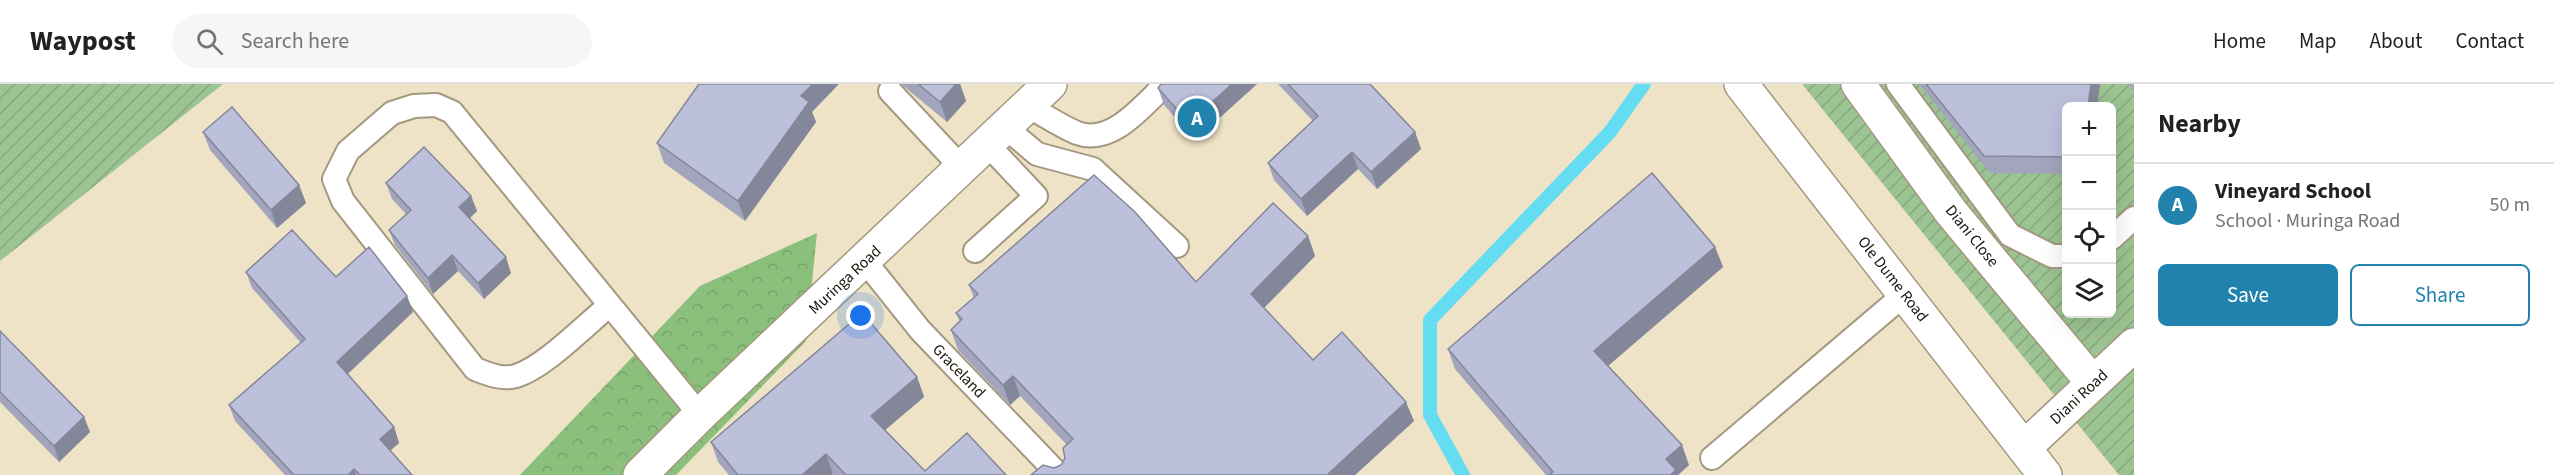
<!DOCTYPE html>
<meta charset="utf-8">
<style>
body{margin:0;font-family:"Source Sans 3",sans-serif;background:#f6f6f6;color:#222}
.controls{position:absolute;right:18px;top:18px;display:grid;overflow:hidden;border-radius:9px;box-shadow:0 6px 24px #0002}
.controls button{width:54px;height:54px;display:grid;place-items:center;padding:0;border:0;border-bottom:2px solid #e0e0e0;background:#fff;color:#222;font:30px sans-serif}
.you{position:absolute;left:861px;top:232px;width:21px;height:21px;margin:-15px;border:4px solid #fff;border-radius:50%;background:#1a73e8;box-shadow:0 0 0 9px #1a73e833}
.badge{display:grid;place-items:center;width:39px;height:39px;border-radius:50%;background:#2282ae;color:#fff;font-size:20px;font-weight:700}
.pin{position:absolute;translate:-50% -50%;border:3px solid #fff;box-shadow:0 2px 6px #0006}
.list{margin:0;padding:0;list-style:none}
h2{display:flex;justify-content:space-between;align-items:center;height:78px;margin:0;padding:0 24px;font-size:26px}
h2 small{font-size:20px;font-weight:400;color:#767676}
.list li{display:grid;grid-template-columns:39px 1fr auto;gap:18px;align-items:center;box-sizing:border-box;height:84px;padding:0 24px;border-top:2px solid #e0e0e0}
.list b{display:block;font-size:22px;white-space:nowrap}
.list p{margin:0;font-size:20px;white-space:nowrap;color:#767676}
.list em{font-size:20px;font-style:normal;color:#767676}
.actions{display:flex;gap:12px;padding:18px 24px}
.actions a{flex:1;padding:14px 0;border:2px solid #2282ae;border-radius:9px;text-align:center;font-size:21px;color:#2282ae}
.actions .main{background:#2282ae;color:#fff}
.icon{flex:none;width:33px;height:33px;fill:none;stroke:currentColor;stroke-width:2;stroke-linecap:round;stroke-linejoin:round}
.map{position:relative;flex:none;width:2134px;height:391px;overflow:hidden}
header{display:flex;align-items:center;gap:36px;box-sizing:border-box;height:84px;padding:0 30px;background:#fff;border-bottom:2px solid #e0e0e0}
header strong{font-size:28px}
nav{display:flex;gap:33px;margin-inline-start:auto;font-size:21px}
.search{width:420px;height:54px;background:#f6f6f6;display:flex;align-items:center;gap:15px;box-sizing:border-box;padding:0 21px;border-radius:33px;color:#767676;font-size:22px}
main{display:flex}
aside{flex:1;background:#fff}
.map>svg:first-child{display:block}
</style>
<header>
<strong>Waypost</strong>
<div class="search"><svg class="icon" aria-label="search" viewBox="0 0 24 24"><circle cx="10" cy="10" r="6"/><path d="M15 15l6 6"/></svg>Search here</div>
<nav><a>Home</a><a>Map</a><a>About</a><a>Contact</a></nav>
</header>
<main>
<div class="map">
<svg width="2134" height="391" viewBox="0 0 2134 391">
<defs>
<pattern id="forest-crowns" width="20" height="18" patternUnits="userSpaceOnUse" patternTransform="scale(1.5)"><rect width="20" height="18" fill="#8ac07b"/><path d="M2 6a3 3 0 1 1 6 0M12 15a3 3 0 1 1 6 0" fill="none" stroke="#76a469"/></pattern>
<pattern id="garden-furrows" width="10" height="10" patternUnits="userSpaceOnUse" patternTransform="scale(1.5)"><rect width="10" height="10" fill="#9cc392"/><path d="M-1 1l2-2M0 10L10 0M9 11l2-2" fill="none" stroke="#86a77d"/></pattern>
</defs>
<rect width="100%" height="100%" fill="#eee2c7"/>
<path fill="url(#forest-crowns)" d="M817,149L806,257L676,391H520L700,202Z"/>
<g fill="url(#garden-furrows)" fill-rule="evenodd">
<path d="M0,0H223L0,177Z"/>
<path d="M1802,0H2134V391H2119ZM2066,22H2112V230H2066Z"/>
</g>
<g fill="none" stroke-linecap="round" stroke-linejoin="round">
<path stroke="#64ddf2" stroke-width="14" d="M1463,391L1430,331V236L1610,48L1644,0"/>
<g stroke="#a49980" stroke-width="26">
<g id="lane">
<path d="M1898,0L2010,151L2052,172H2066"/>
<path d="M890,7L962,84"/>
<path d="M1027,22C1043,30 1060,42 1077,49C1112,62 1143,21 1166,0"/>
<path d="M1005,43L1037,70L1093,85L1177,162"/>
<path d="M2112,154L2134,134"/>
<path d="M975,167L1036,112L987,60"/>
<path d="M865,177L920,246L1059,391"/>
<path d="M610,221C585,241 545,283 516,292C502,296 488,290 475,285L343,117L334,95L348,67L392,29L414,22L436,21L452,28L700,331"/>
<path d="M1712,374L1905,210"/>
</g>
</g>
<g stroke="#a49980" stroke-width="36">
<g id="street">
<path d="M1858,0L1951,128L2093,299"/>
<path d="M2024,364L2134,261"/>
<path d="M640,391L700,331L1050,0"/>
</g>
</g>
<g stroke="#a49980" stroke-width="36">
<path id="secondary" d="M1741,0L2045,391"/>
</g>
<use href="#lane" stroke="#fff" stroke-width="22"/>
<use href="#street" stroke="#fff" stroke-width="33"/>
<use href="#secondary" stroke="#fff" stroke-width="33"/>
</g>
<g fill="#a3a5bc">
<path d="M901,0H960L966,17L947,38Z"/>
<path d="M1161,0H1257L1195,56L1164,21L1158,4Z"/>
<path d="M1278,0H1370L1415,48L1421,65L1377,105L1358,85L1307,132L1274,96L1268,79L1313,37Z"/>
<path d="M1919,0H2100L2097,22H2067V90L1990,89Z"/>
<path d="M2128,0H2134V7Z"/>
<path d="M812,28L816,38L745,137L664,79L657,59Z"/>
<path d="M203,48L299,101L306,119L277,144L210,66Z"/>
<path d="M386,99L471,112L477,127L469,134L511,189L484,215L458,187L433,210L395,161L389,146L406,130L392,115Z"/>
<path d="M1308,152L1315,172L1264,224L1313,276L1414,337L1355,391H1031L1054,384L1061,381L1065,374L1067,361L1020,312L1010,321L958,266L951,246L960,238L956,229L974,214L969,201L1196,198Z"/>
<path d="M1715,163L1723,183L1608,282L1689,381L1678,391H1546L1455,285L1448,265Z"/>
<path d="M246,188L336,193L407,212L413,228L348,290L394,343L399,359L390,367L412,391H285L235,337L229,321L301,259L252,204Z"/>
<path d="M0,247L84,333L90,348L59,378L0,318Z"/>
<path d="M917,293L924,313L885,346L925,387L1006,391H834L833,390L832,391H729L718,378L711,358Z"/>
</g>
<g fill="#848699">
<path d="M813,0H839L812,28L816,38L745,137L738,117L801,12Z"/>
<path d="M956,0H960L966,17L947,38L940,18Z"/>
<path d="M1232,0H1257L1195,56L1189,39Z"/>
<path d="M2091,0H2100L2097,22H2088Z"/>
<path d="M1415,48L1421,65L1377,105L1371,88Z"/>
<path d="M1352,68L1358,85L1307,132L1301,115Z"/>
<path d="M299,101L306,119L277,144L271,126Z"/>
<path d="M471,112L477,127L465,139L459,123Z"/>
<path d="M1308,152L1315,172L1258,230L1251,210Z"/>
<path d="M1715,163L1723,183L1602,287L1594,267Z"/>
<path d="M452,171L458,187L433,210L428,194Z"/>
<path d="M506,173L511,189L484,215L478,199Z"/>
<path d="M407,212L413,228L343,294L337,278Z"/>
<path d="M1013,292L1020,312L1010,321L1003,301Z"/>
<path d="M917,293L924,313L878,352L871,332Z"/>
<path d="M1406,318L1414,337L1355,391H1327Z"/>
<path d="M84,333L90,348L59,378L54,362Z"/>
<path d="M394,343L399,359L385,371L380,355Z"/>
<path d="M1682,361L1689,381L1678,391H1670L1666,375Z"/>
<path d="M826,370L833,390L832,391H802Z"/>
<path d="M354,385L356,391H348Z"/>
</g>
<g fill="#bdc0db" stroke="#848699" stroke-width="1.5">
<path d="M699,0H813L801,12L809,18L738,117L657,59Z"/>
<path d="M918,0H956L940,18Z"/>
<path d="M1161,0H1232L1189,39L1158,4Z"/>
<path d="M1288,0H1370L1415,48L1371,88L1352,68L1301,115L1268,79L1318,32Z"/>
<path d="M1926,0H2091L2088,22H2067V73L1984,72Z"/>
<path d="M232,23L299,101L271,126L203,48Z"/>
<path d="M424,63L471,112L459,123L506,173L478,199L452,171L428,194L389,146L411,126L386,99Z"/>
<path d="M1652,89L1715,163L1594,267L1682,361L1666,375L1676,386L1670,391H1549L1553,388L1448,265Z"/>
<path d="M1094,91L1135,128L1196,198L1273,119L1308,152L1251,210L1313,276L1342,248L1406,318L1327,391H1031L1043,381L1054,384L1061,381L1065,374L1063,364L1073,355L1013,292L1003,301L951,246L962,235L956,229L978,210L969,201Z"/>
<path d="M292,146L336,193L369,163L407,212L337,278L394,343L380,355L412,391H360L354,385L348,391H294L229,321L305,255L246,188Z"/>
<path d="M862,229L917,293L871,332L925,387L967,349L1006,391H846L826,370L802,391H738L711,358Z"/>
<path d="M0,247L84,333L54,362L0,308Z"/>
</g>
<g text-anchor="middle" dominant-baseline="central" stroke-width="5" stroke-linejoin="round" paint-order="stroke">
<g font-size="16" fill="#1b160d" stroke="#fff">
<text transform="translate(1972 152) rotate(51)">Diani Close</text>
<text transform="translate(1893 195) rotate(52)">Ole Dume Road</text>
<text transform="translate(845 196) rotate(-43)">Muringa Road</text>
<text transform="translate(959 287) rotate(46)">Graceland</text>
<text transform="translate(2079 313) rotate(-43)">Diani Road</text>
</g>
</g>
</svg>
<div class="controls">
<button>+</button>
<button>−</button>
<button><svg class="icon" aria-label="locate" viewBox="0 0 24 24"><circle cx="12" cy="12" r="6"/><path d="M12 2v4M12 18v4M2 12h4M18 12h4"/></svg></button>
<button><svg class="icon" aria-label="layers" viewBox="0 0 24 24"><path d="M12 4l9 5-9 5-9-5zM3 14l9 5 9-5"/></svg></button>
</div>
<div class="you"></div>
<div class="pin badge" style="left:1197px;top:34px">A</div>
</div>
<aside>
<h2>Nearby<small></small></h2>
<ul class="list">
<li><span class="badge">A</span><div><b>Vineyard School</b><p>School · Muringa Road</p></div><em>50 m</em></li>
</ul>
<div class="actions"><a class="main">Save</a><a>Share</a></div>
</aside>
</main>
